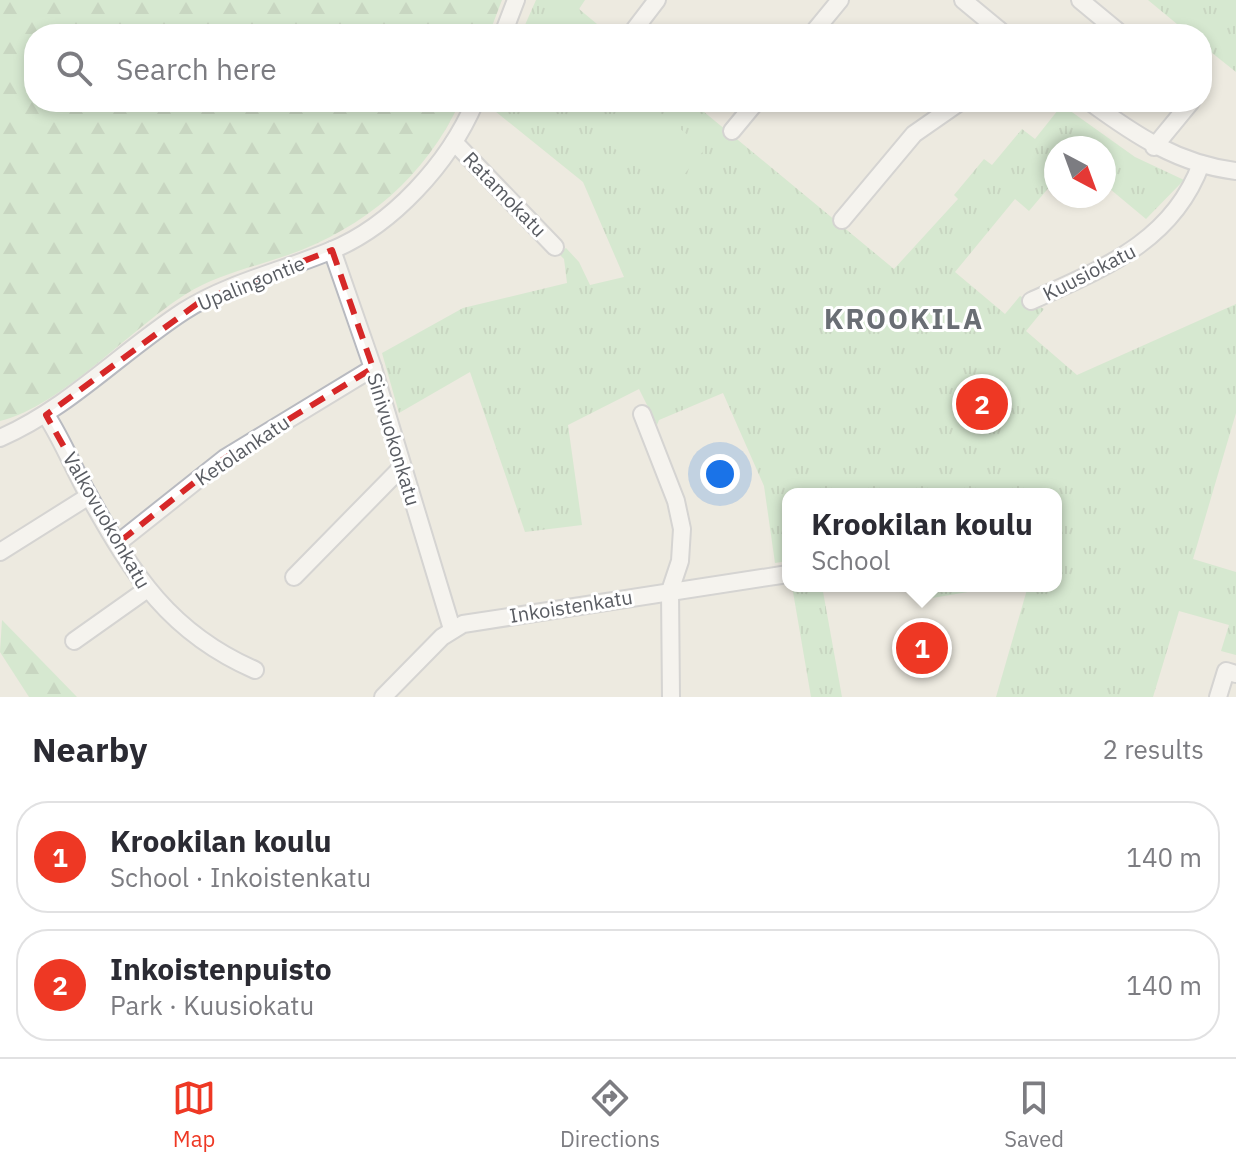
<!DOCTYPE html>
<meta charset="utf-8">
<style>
body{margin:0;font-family:"IBM Plex Sans",sans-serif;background:#f7f7f7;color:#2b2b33}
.compass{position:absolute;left:1044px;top:136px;width:72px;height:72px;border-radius:50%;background:#fff;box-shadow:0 4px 12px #0003;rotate:139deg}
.you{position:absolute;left:720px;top:474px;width:28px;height:28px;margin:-20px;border:6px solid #fff;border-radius:50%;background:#1a73e8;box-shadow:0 0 0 12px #1a73e833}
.badge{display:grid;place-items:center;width:52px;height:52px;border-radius:50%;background:#ee3824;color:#fff;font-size:26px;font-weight:700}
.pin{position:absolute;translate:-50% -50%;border:4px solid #fff;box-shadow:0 2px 8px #0006}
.popup{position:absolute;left:782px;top:488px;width:280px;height:104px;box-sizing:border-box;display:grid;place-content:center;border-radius:16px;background:#fff;filter:drop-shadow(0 2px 6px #0005);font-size:26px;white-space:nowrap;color:#7c7c81}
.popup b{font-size:30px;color:#2b2b33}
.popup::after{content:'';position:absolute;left:50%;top:100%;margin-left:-16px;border:16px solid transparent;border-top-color:#fff}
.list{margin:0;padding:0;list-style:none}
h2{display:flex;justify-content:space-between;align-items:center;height:104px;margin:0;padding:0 32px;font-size:34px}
h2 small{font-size:26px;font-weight:400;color:#7c7c81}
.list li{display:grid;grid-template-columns:52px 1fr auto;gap:24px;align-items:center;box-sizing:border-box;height:112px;margin:0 16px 16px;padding:0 16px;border:2px solid #e1e1e2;border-radius:32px}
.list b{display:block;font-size:30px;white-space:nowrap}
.list p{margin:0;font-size:26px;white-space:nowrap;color:#7c7c81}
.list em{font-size:26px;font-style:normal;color:#7c7c81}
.icon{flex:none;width:44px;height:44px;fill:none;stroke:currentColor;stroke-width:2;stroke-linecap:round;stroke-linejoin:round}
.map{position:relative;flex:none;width:1236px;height:697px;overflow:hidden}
.search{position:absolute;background:#fff;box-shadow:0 4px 12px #0003;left:24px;right:24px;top:24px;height:88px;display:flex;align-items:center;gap:20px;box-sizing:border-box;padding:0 28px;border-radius:32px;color:#7c7c81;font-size:30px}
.sheet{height:360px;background:#fff}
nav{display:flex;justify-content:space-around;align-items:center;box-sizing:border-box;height:112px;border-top:2px solid #e1e1e2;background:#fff;font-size:22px;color:#7c7c81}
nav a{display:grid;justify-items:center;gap:4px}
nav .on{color:#ee3824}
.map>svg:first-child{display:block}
</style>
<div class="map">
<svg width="1236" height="697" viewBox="0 0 1236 697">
<defs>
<pattern id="forest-firs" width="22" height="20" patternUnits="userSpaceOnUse" patternTransform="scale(2)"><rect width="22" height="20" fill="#bbe6bc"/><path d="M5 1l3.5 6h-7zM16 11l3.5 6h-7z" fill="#9bbe9c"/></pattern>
<pattern id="park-tufts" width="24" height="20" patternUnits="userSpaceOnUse" patternTransform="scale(2)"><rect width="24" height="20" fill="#bbe6bc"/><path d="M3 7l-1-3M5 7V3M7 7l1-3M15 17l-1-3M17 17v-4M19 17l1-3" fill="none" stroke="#9bbe9c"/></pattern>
</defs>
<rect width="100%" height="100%" fill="#edeae0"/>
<g fill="url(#forest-firs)">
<path d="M0,0H502L489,34H34V102H460C426,176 365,228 288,255C254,267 216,275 186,294C130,329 62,406 0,421Z"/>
<path d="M2,620L77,697H29L0,652Z"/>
</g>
<g fill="url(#park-tufts)">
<path d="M536,0H585L579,9L609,34H521Z"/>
<path d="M1148,0H1236V72L1202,45V34H1189Z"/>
<path d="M492,102H692L894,269L958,199L954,195L984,159L992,165L1022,129L1035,139L1062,105L1135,157L1184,180L1146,219L1104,184V148H1056V179L1029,211L1015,199L955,272L1005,314L1020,296L1044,309L1026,331L1077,375L1236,304V413L1193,559L1236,572V655L1221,651L1229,625L1179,611L1153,697H996L1028,586H1056V494H788V561L775,563L764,486L723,393L659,420L657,425L639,389L568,425L582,525L525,532L470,372L399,413L382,353L463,308L567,283L564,259L558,253L566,248L579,262L590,285L624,277L583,182L490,107Z"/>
<path d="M792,586H822L842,697H811Z"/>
<path d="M918,586H1004L920,600Z"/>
</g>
<path fill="#bbe6bc" d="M624,102H647L705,149L669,193L598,135Z"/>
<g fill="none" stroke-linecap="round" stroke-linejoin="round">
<g stroke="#b8bac0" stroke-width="20">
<g id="minor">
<path d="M963,0L1004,34"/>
<path d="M1080,0L1121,34"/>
<path d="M503,34L516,0"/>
<path d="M631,34L657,0"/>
<path d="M812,34L840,0"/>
<path d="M1090,102C1135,135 1178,164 1236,171"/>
<path d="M732,131L756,102"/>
<path d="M454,142L555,247"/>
<path d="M1154,147L1191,102"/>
<path d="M842,220L914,134L960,102"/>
<path d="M332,250L373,368L452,629"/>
<path d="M1031,301C1101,269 1172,243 1201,164"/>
<path d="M642,414L676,501L682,529L680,561L670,591L671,697"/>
<path d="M46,415C63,441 74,470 89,496C133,575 170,633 255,670"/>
<path d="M0,438C69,408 121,352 184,311C228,283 282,271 330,251C392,226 449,163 475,102"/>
<path d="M118,543L225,458L373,368"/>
<path d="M0,552L89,496"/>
<path d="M294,577L402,467"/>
<path d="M74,641L146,590"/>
<path d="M383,697L442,637L463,624L788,574"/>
<path d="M1218,697L1226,671L1236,674"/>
</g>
</g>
<use href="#minor" stroke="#fff" stroke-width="16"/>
</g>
<path d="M0 0H1236V697H0ZM332,250L373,368L225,458L118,543L46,415L201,301Z" fill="#edeae0" fill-opacity=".55" fill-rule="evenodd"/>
<path fill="none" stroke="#d62828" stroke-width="6" stroke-dasharray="16 10" stroke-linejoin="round" d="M332,250L373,368L225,458L118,543L46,415L201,301Z"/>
<g text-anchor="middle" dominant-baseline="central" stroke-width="6" stroke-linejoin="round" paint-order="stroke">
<g font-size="20" fill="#595c62" stroke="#fff">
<text transform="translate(505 194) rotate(46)">Ratamokatu</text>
<text transform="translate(1089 272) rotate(-27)">Kuusiokatu</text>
<text transform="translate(251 283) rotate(-22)">Upalingontie</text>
<text transform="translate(394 439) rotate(73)">Sinivuokonkatu</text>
<text transform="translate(242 450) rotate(-34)">Ketolankatu</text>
<text transform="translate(107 520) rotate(60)">Valkovuokonkatu</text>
<text transform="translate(571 606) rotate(-9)">Inkoistenkatu</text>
</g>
<g font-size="28" font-weight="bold" letter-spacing="2" fill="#6a6e74" stroke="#fff">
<text x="904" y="318">KROOKILA</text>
</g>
</g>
</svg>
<svg class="compass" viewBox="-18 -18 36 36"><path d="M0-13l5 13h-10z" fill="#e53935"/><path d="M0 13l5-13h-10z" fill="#7c7c81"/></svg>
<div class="you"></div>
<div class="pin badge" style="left:922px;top:648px">1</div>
<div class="popup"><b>Krookilan koulu</b>School</div>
<div class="pin badge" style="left:982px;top:404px">2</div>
<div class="search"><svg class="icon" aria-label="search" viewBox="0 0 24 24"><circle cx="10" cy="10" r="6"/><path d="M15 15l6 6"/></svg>Search here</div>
</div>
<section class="sheet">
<h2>Nearby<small>2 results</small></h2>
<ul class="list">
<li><span class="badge">1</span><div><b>Krookilan koulu</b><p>School · Inkoistenkatu</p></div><em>140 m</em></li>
<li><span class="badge">2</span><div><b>Inkoistenpuisto</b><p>Park · Kuusiokatu</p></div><em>140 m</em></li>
</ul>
</section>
<nav>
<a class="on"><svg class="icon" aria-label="map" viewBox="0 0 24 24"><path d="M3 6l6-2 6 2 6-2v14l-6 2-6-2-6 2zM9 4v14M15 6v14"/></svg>Map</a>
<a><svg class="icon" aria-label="directions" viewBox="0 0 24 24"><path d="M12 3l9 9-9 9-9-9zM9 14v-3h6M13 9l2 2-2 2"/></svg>Directions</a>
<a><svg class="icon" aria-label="saved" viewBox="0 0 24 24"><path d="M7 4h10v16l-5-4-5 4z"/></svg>Saved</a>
</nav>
